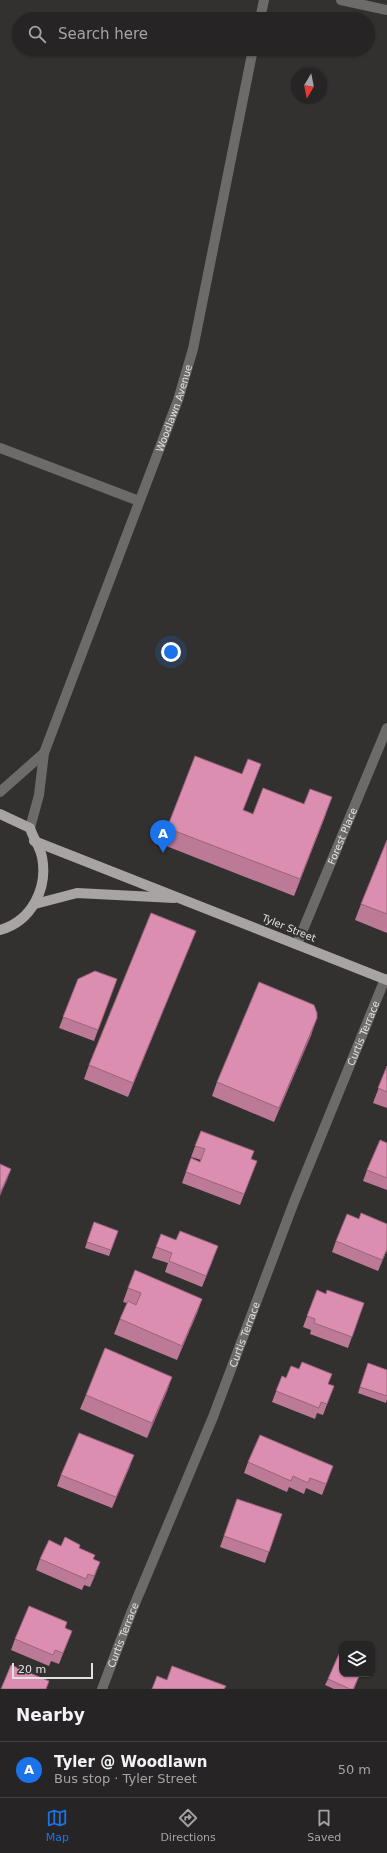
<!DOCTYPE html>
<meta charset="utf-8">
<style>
body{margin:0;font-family:"DejaVu Sans",sans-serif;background:#323031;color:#f1f3f6}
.controls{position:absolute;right:12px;bottom:12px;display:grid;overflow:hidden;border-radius:8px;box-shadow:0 1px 3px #0004}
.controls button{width:36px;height:36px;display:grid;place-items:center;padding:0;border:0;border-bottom:1px solid #424141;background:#262424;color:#f1f3f6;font:20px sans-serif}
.compass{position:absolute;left:291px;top:68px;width:36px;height:36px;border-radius:50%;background:#262424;box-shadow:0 1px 3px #0004;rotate:190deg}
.scale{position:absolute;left:12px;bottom:10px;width:81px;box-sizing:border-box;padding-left:4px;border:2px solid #e2e0e0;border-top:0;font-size:11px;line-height:14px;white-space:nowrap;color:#e2e0e0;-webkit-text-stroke:3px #333030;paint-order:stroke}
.you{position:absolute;left:171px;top:652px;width:14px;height:14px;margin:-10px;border:3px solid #fff;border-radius:50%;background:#1a73e8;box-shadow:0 0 0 6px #1a73e833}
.badge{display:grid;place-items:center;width:26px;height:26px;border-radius:50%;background:#1a73e8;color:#fff;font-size:13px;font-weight:700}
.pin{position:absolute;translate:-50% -33px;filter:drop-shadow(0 1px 2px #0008)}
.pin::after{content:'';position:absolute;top:21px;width:14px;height:12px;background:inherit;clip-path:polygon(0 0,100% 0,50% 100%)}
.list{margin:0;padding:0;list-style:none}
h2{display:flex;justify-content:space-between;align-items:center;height:52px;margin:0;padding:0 16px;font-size:17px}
h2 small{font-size:13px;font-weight:400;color:#a4a4a6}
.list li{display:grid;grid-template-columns:26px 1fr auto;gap:12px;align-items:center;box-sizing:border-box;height:56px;padding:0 16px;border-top:1px solid #424141}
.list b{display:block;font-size:15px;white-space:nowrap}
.list p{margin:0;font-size:13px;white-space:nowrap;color:#a4a4a6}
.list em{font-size:13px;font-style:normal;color:#a4a4a6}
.icon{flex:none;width:22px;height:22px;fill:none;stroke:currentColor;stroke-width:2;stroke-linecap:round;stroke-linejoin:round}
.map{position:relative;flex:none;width:387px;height:1689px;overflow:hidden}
.search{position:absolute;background:#262424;box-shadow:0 1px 3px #0004;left:12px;right:12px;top:12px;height:44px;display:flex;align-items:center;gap:10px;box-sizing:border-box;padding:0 14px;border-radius:22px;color:#a4a4a6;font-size:15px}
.sheet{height:108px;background:#262424}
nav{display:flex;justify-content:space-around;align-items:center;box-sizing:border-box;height:56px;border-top:1px solid #424141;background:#262424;font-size:11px;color:#a4a4a6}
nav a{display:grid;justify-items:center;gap:2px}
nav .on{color:#1a73e8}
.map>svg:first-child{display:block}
</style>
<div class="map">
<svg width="387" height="1689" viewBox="0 0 387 1689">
<rect width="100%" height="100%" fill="#333030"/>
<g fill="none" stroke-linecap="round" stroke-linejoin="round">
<path stroke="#6c6b6a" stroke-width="10" d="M0,448L139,501"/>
<g stroke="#6c6b6a" stroke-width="10">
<path d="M341,0L387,10"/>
<path d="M260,19L264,0"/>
<path d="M0,792L44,753"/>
<path id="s1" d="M30,828L39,795L44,753L178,400L193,349L253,49"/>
<path id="s2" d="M297,944L387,728"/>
<path id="s3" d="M102,1689L131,1613L213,1417L294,1202L385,979"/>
</g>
<g stroke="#a7a4a3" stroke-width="10">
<path d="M0,814L30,828C33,838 40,847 42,857C48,888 32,921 0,930"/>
<path d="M34,841L387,980"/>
<path d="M35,904L77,893L174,898"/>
</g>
</g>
<g fill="#bd7a97">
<path d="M261,764L243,810L253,814H326L294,896L161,844L167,828L242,774Z"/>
<path d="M387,840V933L355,920L361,904Z"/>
<path d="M190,945L128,1097L84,1079L89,1065Z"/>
<path d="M78,979H117L94,1041L59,1028Z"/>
<path d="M312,1033L274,1122L212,1096L217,1082Z"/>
<path d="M387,1066V1108L373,1103Z"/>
<path d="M201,1131L251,1159L257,1161L240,1205L182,1183L191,1158L200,1162L201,1160L191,1157Z"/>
<path d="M387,1143V1190L363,1181L367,1170Z"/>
<path d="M359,1219L387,1250L378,1271L332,1252L336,1241Z"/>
<path d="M94,1222L118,1231L109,1256L85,1248Z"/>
<path d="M156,1247L214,1257L202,1287L165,1272L168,1263L152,1258Z"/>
<path d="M128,1288L202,1299L197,1313L177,1360L114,1334L120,1319L127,1303L123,1302Z"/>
<path d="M317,1290L326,1294L364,1303L348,1348L310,1334L311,1330L303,1327Z"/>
<path d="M368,1363L387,1370V1399L386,1403L358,1393Z"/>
<path d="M282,1376L286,1378L328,1384L334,1386L323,1415L317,1413L315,1419L272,1402Z"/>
<path d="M172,1377L167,1391L147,1438L80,1409L86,1395Z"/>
<path d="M248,1462L329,1477L322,1495L306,1488L304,1494L289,1487L287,1492L244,1473Z"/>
<path d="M130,1466L112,1508L57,1486L61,1475Z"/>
<path d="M237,1499L282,1514L265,1563L220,1547Z"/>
<path d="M61,1546L79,1548L93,1559L96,1573L90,1587L84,1585L82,1590L36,1570L40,1559Z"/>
<path d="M65,1628L72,1631L59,1664L51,1661L49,1666L11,1650L15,1639Z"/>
<path d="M342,1674H360L354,1689H334L325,1685L328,1679Z"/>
</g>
<g fill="#9a637b">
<path d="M332,797L326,814L294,896L300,879Z"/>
<path d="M196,931L190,945L128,1097L133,1083Z"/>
<path d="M317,1018L312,1033L274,1122L279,1108Z"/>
<path d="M11,1169L7,1180L0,1196V1193Z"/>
<path d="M387,1249V1250L378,1271L382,1260Z"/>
<path d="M202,1299L197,1313L177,1360L182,1346Z"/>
<path d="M172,1377L167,1391L147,1438L152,1423Z"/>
<path d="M134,1455L130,1466L112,1508L116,1497Z"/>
<path d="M100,1562L96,1573L90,1587L94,1576Z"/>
</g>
<g fill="#dc8eb0" stroke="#9a637b">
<path d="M195,756L242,774L248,759L261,764L243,810L253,814L263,788L304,804L310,789L332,797L300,879L167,828Z"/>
<path d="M387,840V914L361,904Z"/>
<path d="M151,913L196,931L133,1083L89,1065Z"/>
<path d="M95,971L117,979L98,1030L63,1017L78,979Z"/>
<path d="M259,982L314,1005L317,1013V1018L279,1108L217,1082Z"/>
<path d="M387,1066V1092L378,1088Z"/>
<path d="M201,1131L254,1151L251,1159L257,1161L244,1194L186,1172L191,1158L200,1162L205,1149L195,1146Z"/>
<path d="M380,1140L387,1143V1178L367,1170Z"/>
<path d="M0,1164L11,1169L0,1193Z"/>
<path d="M361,1213L387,1224V1249L382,1260L336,1241L347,1214L359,1219Z"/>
<path d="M94,1222L118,1231L111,1250L87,1242Z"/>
<path d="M180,1231L218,1246L206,1276L169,1261L172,1253L156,1247L161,1234L176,1240Z"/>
<path d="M135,1270L202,1299L182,1346L120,1319L128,1301L136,1305L141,1293L128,1288Z"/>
<path d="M317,1290L326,1294L327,1290L364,1303L352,1337L314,1323L315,1319L307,1316Z"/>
<path d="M105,1348L172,1377L152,1423L86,1395Z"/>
<path d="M302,1362L332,1374L328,1384L334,1386L327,1404L321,1402L319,1408L276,1391L282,1376L286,1378L291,1366L299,1369Z"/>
<path d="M368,1363L387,1370V1396L360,1387Z"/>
<path d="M79,1433L134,1455L116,1497L61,1475Z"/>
<path d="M260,1435L333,1466L326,1484L310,1478L308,1483L293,1476L291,1481L248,1462Z"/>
<path d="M237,1499L282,1514L269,1552L224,1536Z"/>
<path d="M65,1537L80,1545L79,1548L95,1555L93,1559L100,1562L94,1576L88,1574L86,1579L40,1559L49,1540L61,1546Z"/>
<path d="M29,1606L67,1622L65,1628L72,1631L63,1653L55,1650L53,1655L15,1639Z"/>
<path d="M339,1654L342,1655V1674H360L353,1689H350L328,1679Z"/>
<path d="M11,1665L49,1681L46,1689H1Z"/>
<path d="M172,1666L226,1686L224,1689H152L157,1676L167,1680Z"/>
</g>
<g text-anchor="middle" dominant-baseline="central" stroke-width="4" stroke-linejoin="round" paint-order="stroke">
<g font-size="10" fill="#e2e0e0" stroke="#333030">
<text stroke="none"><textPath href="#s1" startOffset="445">Woodlawn Avenue</textPath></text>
<text stroke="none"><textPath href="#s2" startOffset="117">Forest Place</textPath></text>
<text transform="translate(289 928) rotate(22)">Tyler Street</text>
<text stroke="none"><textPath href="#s3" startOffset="706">Curtis Terrace</textPath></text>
<text stroke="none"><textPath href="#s3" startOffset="382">Curtis Terrace</textPath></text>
<text stroke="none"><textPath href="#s3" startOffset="58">Curtis Terrace</textPath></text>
</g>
</g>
</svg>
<div class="controls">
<button><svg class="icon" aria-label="layers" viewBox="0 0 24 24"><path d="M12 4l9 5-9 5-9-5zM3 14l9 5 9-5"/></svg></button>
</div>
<svg class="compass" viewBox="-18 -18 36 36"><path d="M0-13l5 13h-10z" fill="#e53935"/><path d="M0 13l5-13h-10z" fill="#a4a4a6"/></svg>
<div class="scale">20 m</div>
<div class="you"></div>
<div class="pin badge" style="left:163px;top:853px">A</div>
<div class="search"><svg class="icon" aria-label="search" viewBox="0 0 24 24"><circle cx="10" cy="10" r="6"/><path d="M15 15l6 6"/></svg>Search here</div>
</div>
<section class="sheet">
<h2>Nearby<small></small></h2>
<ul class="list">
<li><span class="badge">A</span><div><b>Tyler @ Woodlawn</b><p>Bus stop · Tyler Street</p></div><em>50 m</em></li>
</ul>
</section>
<nav>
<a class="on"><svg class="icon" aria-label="map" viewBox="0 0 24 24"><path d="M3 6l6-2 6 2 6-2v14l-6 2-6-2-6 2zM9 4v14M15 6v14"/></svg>Map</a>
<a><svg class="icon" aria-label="directions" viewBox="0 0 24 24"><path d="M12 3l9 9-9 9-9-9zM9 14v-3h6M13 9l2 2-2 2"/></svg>Directions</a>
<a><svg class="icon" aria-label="saved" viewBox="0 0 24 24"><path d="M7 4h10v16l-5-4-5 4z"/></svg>Saved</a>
</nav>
